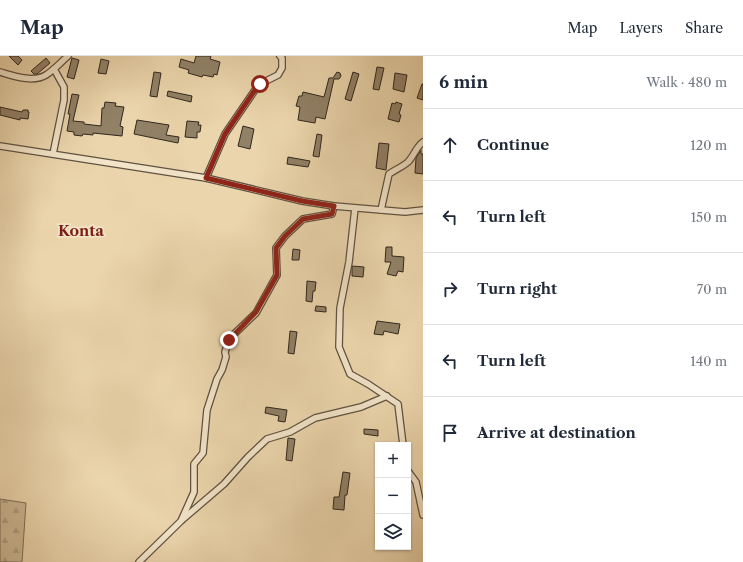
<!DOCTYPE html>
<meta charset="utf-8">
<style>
body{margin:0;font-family:"Libre Caslon Text",serif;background:#f6f6f7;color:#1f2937}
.controls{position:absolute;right:12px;bottom:12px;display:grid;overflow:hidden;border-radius:0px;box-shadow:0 1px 3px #0004}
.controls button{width:36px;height:36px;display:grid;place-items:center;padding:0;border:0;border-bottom:1px solid #e0e1e3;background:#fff;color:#1f2937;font:20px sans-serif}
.stop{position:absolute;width:12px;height:12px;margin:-9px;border:3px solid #8f2418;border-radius:50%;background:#fff}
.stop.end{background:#8f2418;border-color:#fff;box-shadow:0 1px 4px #0008}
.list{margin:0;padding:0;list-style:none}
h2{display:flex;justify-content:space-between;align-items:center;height:52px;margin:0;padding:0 16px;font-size:17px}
h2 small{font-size:13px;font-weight:400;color:#747a83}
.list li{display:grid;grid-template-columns:26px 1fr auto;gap:12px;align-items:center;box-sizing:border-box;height:72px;padding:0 16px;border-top:1px solid #e0e1e3}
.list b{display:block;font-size:15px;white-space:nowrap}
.list em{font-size:13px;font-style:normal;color:#747a83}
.icon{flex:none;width:22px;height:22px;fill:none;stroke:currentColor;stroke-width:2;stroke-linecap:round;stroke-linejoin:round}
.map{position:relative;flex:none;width:423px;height:506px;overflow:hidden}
header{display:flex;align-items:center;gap:24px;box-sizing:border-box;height:56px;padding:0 20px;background:#fff;border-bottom:1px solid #e0e1e3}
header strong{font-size:19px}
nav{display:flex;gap:22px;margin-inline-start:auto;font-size:14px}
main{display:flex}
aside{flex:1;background:#fff}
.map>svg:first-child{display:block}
</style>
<header>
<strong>Map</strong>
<nav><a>Map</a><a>Layers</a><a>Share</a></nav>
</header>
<main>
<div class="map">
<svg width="423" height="506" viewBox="0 0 423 506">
<defs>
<pattern id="forest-firs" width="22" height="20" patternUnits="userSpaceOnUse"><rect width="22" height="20" fill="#cbb794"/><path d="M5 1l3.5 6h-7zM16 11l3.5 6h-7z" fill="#af9d7f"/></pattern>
</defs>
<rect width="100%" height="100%" fill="#ebd5ac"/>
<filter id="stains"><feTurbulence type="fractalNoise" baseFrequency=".005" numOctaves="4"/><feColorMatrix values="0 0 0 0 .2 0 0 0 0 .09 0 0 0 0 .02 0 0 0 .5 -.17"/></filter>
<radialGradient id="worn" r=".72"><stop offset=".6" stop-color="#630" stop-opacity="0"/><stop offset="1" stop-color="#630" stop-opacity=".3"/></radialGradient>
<path fill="url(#forest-firs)" stroke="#7e6f58" d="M0,443L26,447L22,506H0Z"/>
<g fill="#918167" stroke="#30271d">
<path d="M9,0H18L22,4L18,9Z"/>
<path d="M196,0H211L210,3L220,6L217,19L214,18L213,21L203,19L202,21L188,17L189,14L179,11L181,3L194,7Z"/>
<path d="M46,2L50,7L37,18H34L31,15Z"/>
<path d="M72,2L79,4L74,23L67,21Z"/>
<path d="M101,3L109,5L106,18L98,17Z"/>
<path d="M377,11L384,12L379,34L373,33Z"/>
<path d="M154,16L161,17L157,41L150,40Z"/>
<path d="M337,16L340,17L341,20L339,23H334L325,63L316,61L315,67L298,64L300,51L296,50L299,40H302L303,36L324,41L329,22H333Z"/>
<path d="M353,16L359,18L351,45L345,43Z"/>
<path d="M395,17L407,19L404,36L393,33Z"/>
<path d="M422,28H423V44L417,42Z"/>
<path d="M168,35L192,40L191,46L167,40Z"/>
<path d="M72,38L79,39L73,65L84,66V68L101,70L102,52H104L105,46L116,47L115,50L124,51L120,70L123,71L122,80L93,77V79L83,78L82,80L74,79V76L67,75L70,58H68Z"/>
<path d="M396,46L402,48L399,58L401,59L399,66L388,63L392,47L395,48Z"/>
<path d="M0,51L22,56L23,54H28V56H29L28,63L20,62V64L0,59Z"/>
<path d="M137,64L169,69L166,79L179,81L178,87L134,78Z"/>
<path d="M187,65L199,66L198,69H201L200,76H197V82L185,81Z"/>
<path d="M243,70L254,73L250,93L238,90Z"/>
<path d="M317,78L322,79L319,101L313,100Z"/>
<path d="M379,87L389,88L386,114L376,112Z"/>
<path d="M421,94V98H423V118L415,117L416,102Z"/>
<path d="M288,101L310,105L308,111L287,108Z"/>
<path d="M386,191H392V200L404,201L403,216L398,215L396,220L387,218L391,206H385Z"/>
<path d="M293,193L300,194L299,204H292Z"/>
<path d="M352,210L364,211L363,221L352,220Z"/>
<path d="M307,225L316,226L315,235H313L312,246L306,245Z"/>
<path d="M316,250L326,251V256L315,255Z"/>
<path d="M377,265L400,268L398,278L384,275L383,279L374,278Z"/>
<path d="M290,275L297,276L294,298L288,297Z"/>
<path d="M266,351L287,354L285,366L278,365L279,360L265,357Z"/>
<path d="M364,373L378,374V380L364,378Z"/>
<path d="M288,382L295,383L292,405L286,404Z"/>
<path d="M343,416L350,417L347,439H345L344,454L333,453L334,441H339Z"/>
</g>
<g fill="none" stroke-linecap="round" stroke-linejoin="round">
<g stroke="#5f5241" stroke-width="8">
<g id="minor">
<path d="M0,16C14,20 33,27 46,19C54,14 61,6 68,0"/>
<path d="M0,90L206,122L302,145L334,150L405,156L423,154"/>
<path d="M53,98L64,44V31L54,13"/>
<path d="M206,122L225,78L255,34L260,28L278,19L282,12V2L280,0"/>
<path d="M355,152L349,206L340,252L339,291L350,318L368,328L398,348L403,389"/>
<path d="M381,154L389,118C395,114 402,111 408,106C414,100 416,91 423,86"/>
<path d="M408,415L416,426L423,459"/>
<path d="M182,464L224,428L248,401L267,383L290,376L315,362L361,351L387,340"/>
<path d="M139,506L181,465L194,436V408L203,397L207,354L217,323L222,314L226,301L225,296L229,283L256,257L277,219L276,192L285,180L303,163L332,158L334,150"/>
</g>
</g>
<use href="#minor" stroke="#f2e4c9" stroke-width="5.5"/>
</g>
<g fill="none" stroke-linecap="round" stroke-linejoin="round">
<path stroke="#8f2418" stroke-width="5" d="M229,284L256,256L277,219L276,192L285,180L303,163L332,158L334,150L302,145L206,122L225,78L255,34L260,28"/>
</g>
<g text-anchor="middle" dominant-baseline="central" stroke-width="3.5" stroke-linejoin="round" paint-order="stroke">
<g font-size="15" font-weight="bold" fill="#7a1f14" stroke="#f2e4c9">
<text x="81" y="174">Konta</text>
</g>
</g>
<rect width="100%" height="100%" filter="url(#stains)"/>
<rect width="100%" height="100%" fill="url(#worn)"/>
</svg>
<div class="controls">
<button>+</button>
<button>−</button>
<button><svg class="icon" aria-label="layers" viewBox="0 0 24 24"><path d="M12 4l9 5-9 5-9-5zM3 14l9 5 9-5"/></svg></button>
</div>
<div class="stop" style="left:260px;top:28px"></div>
<div class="stop end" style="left:229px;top:284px"></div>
</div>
<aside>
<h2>6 min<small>Walk · 480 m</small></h2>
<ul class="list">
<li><svg class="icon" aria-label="ahead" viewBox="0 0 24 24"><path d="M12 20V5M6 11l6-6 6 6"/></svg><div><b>Continue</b></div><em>120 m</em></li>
<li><svg class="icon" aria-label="left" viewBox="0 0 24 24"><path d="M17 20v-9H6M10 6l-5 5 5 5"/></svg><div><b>Turn left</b></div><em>150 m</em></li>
<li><svg class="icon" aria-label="right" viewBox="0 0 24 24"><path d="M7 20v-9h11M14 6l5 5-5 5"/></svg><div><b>Turn right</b></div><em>70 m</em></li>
<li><svg class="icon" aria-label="left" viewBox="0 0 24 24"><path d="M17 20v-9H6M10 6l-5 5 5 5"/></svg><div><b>Turn left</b></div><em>140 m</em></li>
<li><svg class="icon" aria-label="arrive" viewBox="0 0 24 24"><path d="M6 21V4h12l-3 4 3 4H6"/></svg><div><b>Arrive at destination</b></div></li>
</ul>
</aside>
</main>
